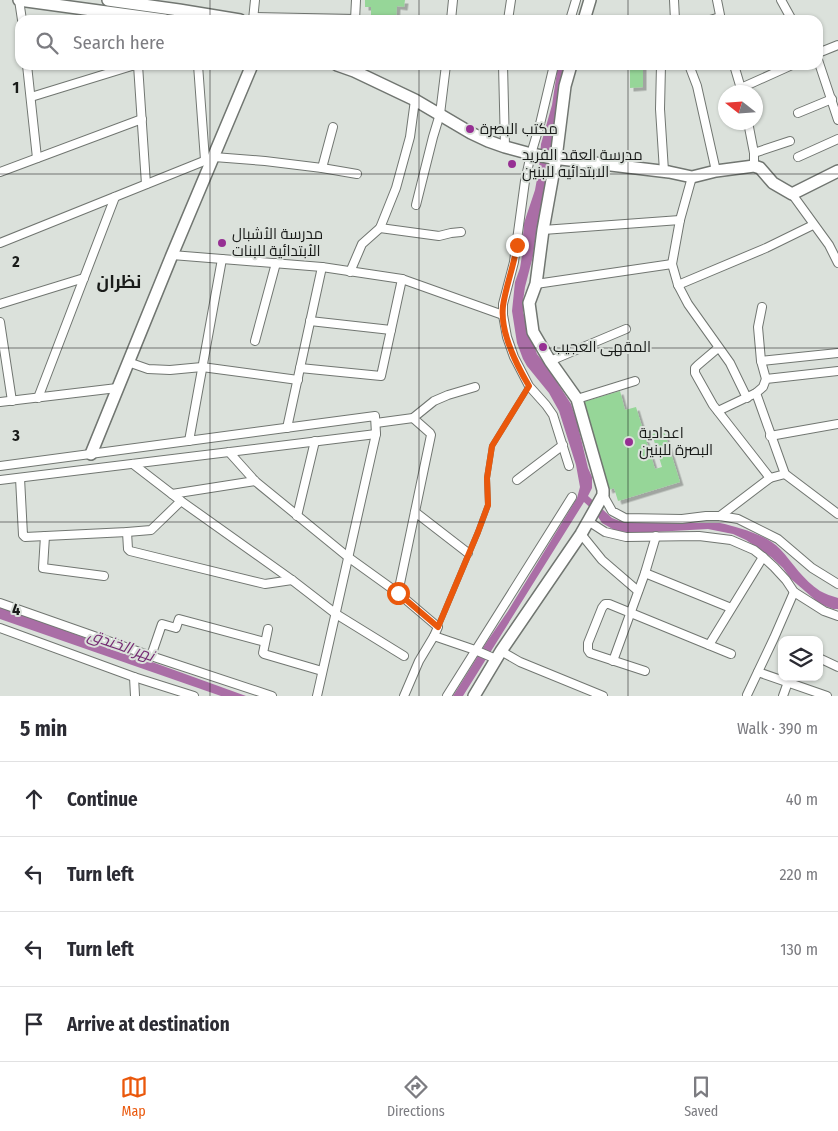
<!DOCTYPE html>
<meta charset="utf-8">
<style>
body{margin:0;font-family:"Fira Sans Condensed",Cairo,sans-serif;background:#f2f2f3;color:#2b2b33}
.controls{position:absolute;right:15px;bottom:15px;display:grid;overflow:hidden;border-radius:10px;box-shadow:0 1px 4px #0004}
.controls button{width:45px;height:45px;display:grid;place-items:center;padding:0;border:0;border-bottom:1px solid #e1e1e2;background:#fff;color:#2b2b33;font:25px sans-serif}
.compass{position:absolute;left:718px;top:85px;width:45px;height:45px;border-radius:50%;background:#fff;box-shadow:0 1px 4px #0004;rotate:287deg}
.stop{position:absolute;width:15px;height:15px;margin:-11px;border:4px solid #ea580c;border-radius:50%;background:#fff}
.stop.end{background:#ea580c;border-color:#fff;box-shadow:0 1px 5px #0008}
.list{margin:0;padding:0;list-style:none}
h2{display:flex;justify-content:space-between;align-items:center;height:65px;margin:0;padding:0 20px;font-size:21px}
h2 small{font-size:16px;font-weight:400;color:#7c7c81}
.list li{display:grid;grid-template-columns:32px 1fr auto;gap:15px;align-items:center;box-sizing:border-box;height:75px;padding:0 20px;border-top:1px solid #e1e1e2}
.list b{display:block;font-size:19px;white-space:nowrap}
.list em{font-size:16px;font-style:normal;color:#7c7c81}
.icon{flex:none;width:28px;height:28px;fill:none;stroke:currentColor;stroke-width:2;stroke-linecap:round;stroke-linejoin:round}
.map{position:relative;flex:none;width:838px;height:696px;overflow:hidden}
.search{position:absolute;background:#fff;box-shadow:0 1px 4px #0004;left:15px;right:15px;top:15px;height:55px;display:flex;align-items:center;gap:12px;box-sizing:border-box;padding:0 18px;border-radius:15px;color:#7c7c81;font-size:19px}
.sheet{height:365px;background:#fff}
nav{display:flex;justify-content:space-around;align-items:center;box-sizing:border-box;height:70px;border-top:1px solid #e1e1e2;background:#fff;font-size:14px;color:#7c7c81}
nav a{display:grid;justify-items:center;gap:2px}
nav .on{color:#ea580c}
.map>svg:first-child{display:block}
</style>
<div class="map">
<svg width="838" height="696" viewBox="0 0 838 696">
<defs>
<filter id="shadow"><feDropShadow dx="3.5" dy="3.5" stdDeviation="0" flood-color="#0004"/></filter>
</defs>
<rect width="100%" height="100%" fill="#dbe1db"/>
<g fill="#aa6ea6">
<path d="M559,65H569L555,132L544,203L537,227L533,256L525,287L523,301V312L537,354L548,368L571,404L577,422L588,468L592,477V488L588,496L612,518L625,523H720C738,527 767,535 780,549C793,563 803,580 820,591C825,594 832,596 838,598V609H833L820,604L791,579L783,568L771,557L746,540L733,534L708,529L636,533L616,531L602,523L595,512L584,502L463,696H453L486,643L508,611L577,498L580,487L576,465L559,411L549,393L527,366L523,359L517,343L512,311L515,282L520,268L523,249V236L524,223L535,190L539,168L541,144L552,105L557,72Z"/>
<path d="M0,607L246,696H221L0,619Z"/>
</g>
<g fill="#96d698" filter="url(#shadow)">
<path d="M365,0H405L404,7L397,6L396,20H364V17L371,18V7H365Z"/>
<path d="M630,65H643V87L630,88Z"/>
<path d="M620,391L625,410L636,407L655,469L662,467L652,434L664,431L680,482L618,501L614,488L609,490L583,402Z"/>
</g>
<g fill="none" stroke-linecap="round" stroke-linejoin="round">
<g stroke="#717671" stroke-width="6">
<path id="lane" d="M438,627L478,532L488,505L487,478L492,446L529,386"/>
</g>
<g stroke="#717671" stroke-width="10">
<g id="street">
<path d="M19,0L22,20"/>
<path d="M674,0L675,20"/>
<path d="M717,0L721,20"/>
<path d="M781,0L792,20"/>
<path d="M254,17L355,19"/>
<path d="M253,20L255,0"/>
<path d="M355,20L356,0"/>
<path d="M451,20L453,0"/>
<path d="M508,20L511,0"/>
<path d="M570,20L576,0"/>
<path d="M710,20L720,17"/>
<path d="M818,53L838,45"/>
<path d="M818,60L838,120"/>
<path d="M27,65L37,158"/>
<path d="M138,65L146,184"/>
<path d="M198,65L205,160"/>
<path d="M503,65L505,147"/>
<path d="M554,65L540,124L531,154L525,181L514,262L503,304V315L507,337L514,357L529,386L546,405L553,415L569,466"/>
<path d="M661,65L660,109L664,171"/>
<path d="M689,65L697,86L716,171"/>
<path d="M734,65L742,92"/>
<path d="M741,88L792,65"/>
<path d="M31,97L135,65"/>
<path d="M798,113L832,99"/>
<path d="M748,122L754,153V166"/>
<path d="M754,153L790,141"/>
<path d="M798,157L838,139"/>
<path d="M322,168L333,127"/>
<path d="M0,172L142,119"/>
<path d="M692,177L680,220L672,264L678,285L688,304L730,363L747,398"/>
<path d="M792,194L829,245L838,263"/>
<path d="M416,205L433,137L440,114L446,65"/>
<path d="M380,228L439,236L451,233L461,232"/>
<path d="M543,230L680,220"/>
<path d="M0,243L214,157L265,161L322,168L357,174"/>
<path d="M172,255L322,267L402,279L503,315"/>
<path d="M350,272L362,244L380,228L396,188L410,137L415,100"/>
<path d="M536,284L672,264"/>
<path d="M678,285L766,248L813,225"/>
<path d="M0,304L84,278"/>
<path d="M762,307L758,327L761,361L766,379"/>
<path d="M310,321L391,330"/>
<path d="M0,322L12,401"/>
<path d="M255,341L276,263"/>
<path d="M718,348L698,365L695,368V373L713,405L770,478"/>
<path d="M550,361L626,329"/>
<path d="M761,361L838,353"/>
<path d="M128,362L148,369L170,370L202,367L298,380"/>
<path d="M300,368L381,376L402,279"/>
<path d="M756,393L785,474L838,514"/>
<path d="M38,398L115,197"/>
<path d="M577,399L635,381"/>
<path d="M0,402L117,388"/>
<path d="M718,411L756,393L763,387L766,379L838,371"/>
<path d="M376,423L413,418L434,401L448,395L475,387"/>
<path d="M287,428L322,267"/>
<path d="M770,436L838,424"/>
<path d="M189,441L222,259"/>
<path d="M229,452L255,481L348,557L398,593L438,627L434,636L419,661L404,696"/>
<path d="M133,464L181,501L292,580L336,614L404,656"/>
<path d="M0,466L375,416L376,434L317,696"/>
<path d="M20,478L23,535L25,537L127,532L151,530L181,501"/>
<path d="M0,480L376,434"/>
<path d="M517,480L563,445"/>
<path d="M172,494L255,481"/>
<path d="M603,495L612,511L625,518L682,519L706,516H720L738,519L778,539L812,568L838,584"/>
<path d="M415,512L468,553"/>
<path d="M297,516L315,441"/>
<path d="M720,516L770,478L785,474"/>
<path d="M588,521L605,532L626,537L699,536L731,540L754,550L763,557L774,567L786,580L794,592L824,611L838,616"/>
<path d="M127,532L128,549L130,551L265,584L292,580"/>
<path d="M581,534L602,560L638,591"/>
<path d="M45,536L43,568L104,576"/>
<path d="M645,573L731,608"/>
<path d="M398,593L431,435L430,433L413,418"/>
<path d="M0,603L151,656L272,696"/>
<path d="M0,628L134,677L194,696"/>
<path d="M268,629L263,653L264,654L322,671"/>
<path d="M434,636L475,650L496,659"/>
<path d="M709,645L763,557"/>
<path d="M501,651L520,662L603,696"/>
<path d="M151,656L162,624L176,628L179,619L265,642"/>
<path d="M819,658L838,667"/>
<path d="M613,661L645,573L656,536"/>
<path d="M645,671L590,653L588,650V643L602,608L605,604H609L731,654"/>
<path d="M758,672L827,696"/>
<path d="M134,677L135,696"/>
<path d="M747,695L774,638L794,592"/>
<path d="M447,696L572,497"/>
<path d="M783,696L788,682"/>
</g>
</g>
<g stroke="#717671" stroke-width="14">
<g id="secondary">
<path d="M19,0L165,20"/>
<path d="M108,0L179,10L240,20"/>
<path d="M584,20L590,0"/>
<path d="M337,65L354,71L415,100L471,133L488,141L505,147L531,154L553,158L669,172L692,177L716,171L754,166L760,168L773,183L792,194L838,171"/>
<path d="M91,454L172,255L252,65"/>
<path d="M474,696L501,651L581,534L603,495V490L577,399L550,361L533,332L529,303L536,284L543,230L556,158L565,86L571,65"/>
</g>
</g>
<use href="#lane" stroke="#fff" stroke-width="4"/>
<use href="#street" stroke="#fff" stroke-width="8"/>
<use href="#secondary" stroke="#fff" stroke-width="11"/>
</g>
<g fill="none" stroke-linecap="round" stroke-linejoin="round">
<path stroke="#ea580c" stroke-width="6" d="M398,593L438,627L478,532L488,505L487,478L492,446L529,386C516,364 500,331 503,306C506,285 514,266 517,245"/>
</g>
<path fill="none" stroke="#191b19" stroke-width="1" stroke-opacity="0.55" d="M210,0V20M419,0V20M628,0V20M210,65V696M419,65V696M628,65V696M0,174H838M0,348H838M0,522H838"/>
<g fill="#962f93" stroke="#dbe1db" stroke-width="2">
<circle cx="470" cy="129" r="5"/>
<circle cx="512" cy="164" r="5"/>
<circle cx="222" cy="243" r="5"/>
<circle cx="543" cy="347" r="5"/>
<circle cx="629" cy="442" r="5"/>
</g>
<g text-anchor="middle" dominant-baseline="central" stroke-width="4" stroke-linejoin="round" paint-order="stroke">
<g font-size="15" fill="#191b19" stroke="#dbe1db" text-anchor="start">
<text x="480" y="129">مكتب البصرة</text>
<text x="522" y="155">مدرسة العقد الفريد<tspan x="522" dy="17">الابتدائيه للبنين</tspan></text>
<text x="232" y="234">مدرسة الأشبال<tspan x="232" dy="17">الأبتدائية للبنات</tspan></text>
<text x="553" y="347">المقهى العجيب</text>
<text x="639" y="433">اعدادية<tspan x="639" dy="17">البصرة للبنين</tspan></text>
</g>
<g font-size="16" font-style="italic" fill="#752b73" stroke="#dbe1db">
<text transform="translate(121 645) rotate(19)">نهر الخندق</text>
</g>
<g font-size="18" font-weight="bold" fill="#191b19" stroke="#dbe1db">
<text x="119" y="282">نظران</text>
</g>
</g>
<g font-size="16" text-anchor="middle" font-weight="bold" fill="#191b19" stroke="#dbe1db" stroke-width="4" stroke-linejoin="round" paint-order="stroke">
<text x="16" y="93">1</text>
<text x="16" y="267">2</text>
<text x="16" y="441">3</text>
<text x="16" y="615">4</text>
</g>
</svg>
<div class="controls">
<button><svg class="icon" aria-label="layers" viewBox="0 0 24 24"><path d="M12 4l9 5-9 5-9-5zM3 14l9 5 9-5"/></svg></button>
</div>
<svg class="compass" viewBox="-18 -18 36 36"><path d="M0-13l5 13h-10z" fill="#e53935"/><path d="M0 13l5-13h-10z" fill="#7c7c81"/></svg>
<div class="stop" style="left:398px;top:593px"></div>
<div class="stop end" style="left:517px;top:245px"></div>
<div class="search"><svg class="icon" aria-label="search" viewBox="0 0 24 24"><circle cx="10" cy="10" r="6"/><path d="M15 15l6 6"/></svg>Search here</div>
</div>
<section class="sheet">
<h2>5 min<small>Walk · 390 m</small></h2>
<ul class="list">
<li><svg class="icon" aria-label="ahead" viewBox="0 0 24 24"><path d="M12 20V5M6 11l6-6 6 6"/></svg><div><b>Continue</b></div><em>40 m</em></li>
<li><svg class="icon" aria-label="left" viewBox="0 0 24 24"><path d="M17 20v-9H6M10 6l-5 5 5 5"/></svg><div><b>Turn left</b></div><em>220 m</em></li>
<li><svg class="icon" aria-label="left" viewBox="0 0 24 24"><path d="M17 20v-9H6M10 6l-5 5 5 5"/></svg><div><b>Turn left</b></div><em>130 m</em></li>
<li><svg class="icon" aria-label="arrive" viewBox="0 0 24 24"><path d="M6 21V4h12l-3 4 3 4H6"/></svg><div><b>Arrive at destination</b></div></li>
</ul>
</section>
<nav>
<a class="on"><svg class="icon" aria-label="map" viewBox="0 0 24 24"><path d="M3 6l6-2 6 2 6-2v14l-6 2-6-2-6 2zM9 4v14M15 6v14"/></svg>Map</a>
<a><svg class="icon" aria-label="directions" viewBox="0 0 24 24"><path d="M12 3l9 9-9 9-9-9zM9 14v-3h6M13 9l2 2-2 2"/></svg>Directions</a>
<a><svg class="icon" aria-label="saved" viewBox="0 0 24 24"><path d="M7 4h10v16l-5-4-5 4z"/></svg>Saved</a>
</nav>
